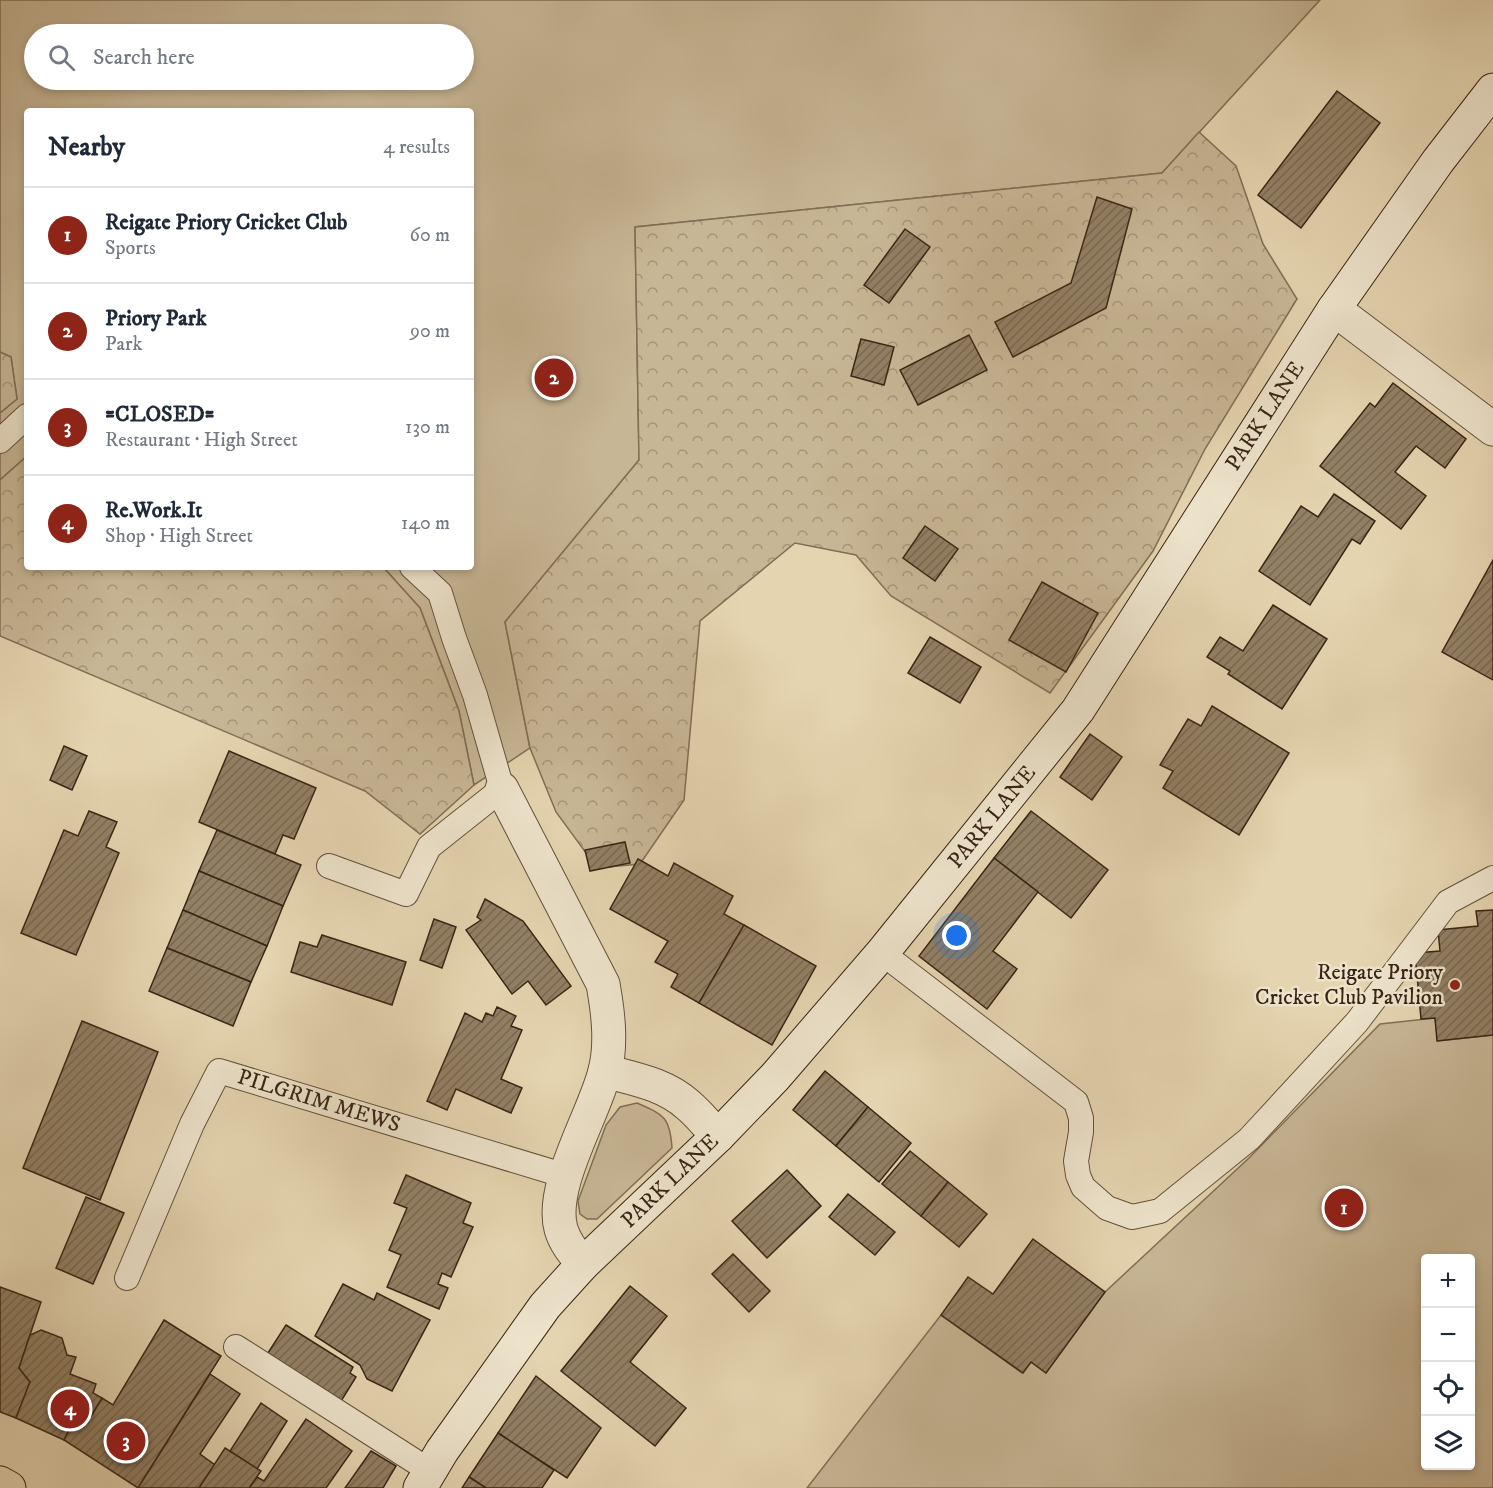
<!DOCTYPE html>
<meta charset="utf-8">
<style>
body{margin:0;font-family:"IM FELL DW Pica",serif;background:#f2f2f3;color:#1f2937}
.controls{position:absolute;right:18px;bottom:18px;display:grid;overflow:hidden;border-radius:6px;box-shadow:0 3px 9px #0003}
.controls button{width:54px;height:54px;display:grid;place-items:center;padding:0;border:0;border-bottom:2px solid #e0e1e3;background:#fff;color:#1f2937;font:30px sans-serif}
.you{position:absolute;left:957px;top:936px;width:21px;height:21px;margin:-15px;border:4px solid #fff;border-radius:50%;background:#1a73e8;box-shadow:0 0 0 9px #1a73e833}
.badge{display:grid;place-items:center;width:39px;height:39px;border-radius:50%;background:#8f2418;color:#fff;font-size:20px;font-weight:700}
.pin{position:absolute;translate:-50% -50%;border:3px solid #fff;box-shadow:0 2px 6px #0006}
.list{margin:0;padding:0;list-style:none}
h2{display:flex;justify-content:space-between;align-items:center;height:78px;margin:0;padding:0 24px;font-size:26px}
h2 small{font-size:20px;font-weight:400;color:#747a83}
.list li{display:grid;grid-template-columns:39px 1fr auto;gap:18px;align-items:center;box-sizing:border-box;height:96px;padding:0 24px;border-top:2px solid #e0e1e3}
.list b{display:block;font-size:22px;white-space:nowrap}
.list p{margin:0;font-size:20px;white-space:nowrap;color:#747a83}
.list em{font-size:20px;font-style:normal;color:#747a83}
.icon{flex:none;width:33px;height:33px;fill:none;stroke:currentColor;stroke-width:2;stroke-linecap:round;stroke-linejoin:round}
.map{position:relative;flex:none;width:1493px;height:1488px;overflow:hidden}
.search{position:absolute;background:#fff;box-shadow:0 3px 9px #0003;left:24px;top:24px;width:450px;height:66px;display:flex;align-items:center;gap:15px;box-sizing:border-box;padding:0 21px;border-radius:33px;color:#747a83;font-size:22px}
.panel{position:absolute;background:#fff;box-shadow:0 3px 9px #0003;left:24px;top:108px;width:450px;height:462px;border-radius:6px}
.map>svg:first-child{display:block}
</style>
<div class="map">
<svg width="1493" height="1488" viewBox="0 0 1493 1488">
<defs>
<pattern id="forest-crowns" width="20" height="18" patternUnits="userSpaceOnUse" patternTransform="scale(1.5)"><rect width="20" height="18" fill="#c7b695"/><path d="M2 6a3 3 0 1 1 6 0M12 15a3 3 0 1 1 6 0" fill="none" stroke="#a39478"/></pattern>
<pattern id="building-hatch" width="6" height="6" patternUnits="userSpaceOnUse" patternTransform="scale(1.5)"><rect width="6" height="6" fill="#928065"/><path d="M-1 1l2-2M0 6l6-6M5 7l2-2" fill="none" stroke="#786952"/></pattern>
</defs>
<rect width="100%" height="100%" fill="#e4d4af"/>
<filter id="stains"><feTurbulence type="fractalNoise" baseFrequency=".00333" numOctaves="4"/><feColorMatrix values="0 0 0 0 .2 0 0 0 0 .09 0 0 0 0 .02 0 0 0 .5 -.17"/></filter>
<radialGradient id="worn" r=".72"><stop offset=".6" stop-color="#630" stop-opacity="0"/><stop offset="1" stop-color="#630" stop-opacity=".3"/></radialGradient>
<g fill="#c7b695" stroke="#806e55" stroke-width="1.5" fill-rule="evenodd">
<path d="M0,0H1320L1162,173L635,227L639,460L505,622L530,748L474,785L459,711L420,608L383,567H471V111H27V456L0,480V413L17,399L11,357L0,352ZM34,34H464V80H34Z"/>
<path d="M1435,1018L1438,1041L1493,1035V1488H807L941,1315L1022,1373L1031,1362L1046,1373L1105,1292L1249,1158L1380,1024ZM1426,1258H1470V1466H1426Z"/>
<path d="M637,1103C665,1115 670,1118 672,1148L597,1219H587L580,1214L578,1201L606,1125L620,1107Z"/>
</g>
<g fill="url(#forest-crowns)" stroke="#806e55" stroke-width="1.5">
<path d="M1199,132L1236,166L1263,244L1297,299L1205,449L1153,551L1050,693L891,596L856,555L795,543L700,621L684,800L640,864L597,868L556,812L530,748L505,622L639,460L635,227L1162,173Z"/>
<path d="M0,352L11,357L17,399L0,413Z"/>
<path d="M27,456V567H383L420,608L459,711L474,785L420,834L365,791L0,636V480Z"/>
</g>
<g fill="url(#building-hatch)" stroke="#3a2515" stroke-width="1.5">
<path d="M1337,91L1380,123L1301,228L1258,195Z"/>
<path d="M1097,197L1132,209L1106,308L1013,357L995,322L1071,283Z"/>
<path d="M905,229L930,247L889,303L864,285Z"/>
<path d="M969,335L987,370L918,405L900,370Z"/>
<path d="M861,339L894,347L884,385L851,376Z"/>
<path d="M1393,383L1466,439L1445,468L1416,446L1395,472L1426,496L1401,529L1320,466L1370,403L1375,407Z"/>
<path d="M1334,494L1375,521L1360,544L1352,539L1310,605L1259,571L1301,506L1318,517Z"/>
<path d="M925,526L958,549L935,581L903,558Z"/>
<path d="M1493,560V680L1442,652Z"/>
<path d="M1042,582L1098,613L1066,672L1009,640Z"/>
<path d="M1273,605L1327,639L1282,709L1228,674L1230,671L1207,657L1220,637L1243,651Z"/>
<path d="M930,637L981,667L960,703L908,673Z"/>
<path d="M1212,706L1289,753L1239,835L1163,788L1173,771L1160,765L1188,719L1201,726Z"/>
<path d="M1090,734L1122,757L1092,800L1060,777Z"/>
<path d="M64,746L87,756L72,790L50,780Z"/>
<path d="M229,751L316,788L294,839L283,835L275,854L199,822Z"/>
<path d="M89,811L117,822L106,847L119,853L76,955L21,933L64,830L78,836Z"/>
<path d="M1031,811L1108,870L1071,918L994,858Z"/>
<path d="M217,830L301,865L283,906L199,871Z"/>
<path d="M625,842L630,863L590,871L585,850Z"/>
<path d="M994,858L1038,892L993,951L1017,969L987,1009L919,956Z"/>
<path d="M638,859L668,876L674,863L733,896L724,914L744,925L699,1003L671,987L678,974L655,962L668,941L610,909Z"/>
<path d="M199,871L283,906L267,946L183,910Z"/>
<path d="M485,899L523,921L571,986L546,1005L528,981L512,994L466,930L481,920L477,917Z"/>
<path d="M183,910L267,946L251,982L167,948Z"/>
<path d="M1493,910V1035L1437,1041L1435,1018L1421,1019L1415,953L1440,951L1438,930L1478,926L1476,911Z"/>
<path d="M434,919L456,927L442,968L420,960Z"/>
<path d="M744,925L816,966L772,1045L699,1003Z"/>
<path d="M322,935L406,962L392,1005L291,972L300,942L317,947Z"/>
<path d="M167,948L251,982L233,1026L149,991Z"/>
<path d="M497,1007L516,1016L511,1026L522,1030L501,1079L522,1088L511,1113L456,1089L447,1110L427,1101L465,1013L482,1022L486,1013L493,1016Z"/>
<path d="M82,1021L158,1052L100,1200L23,1168Z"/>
<path d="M825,1071L868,1107L836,1146L793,1110Z"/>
<path d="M868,1107L911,1143L879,1182L836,1146Z"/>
<path d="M910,1151L948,1182L921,1216L882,1184Z"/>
<path d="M787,1170L821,1206L767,1258L732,1221Z"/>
<path d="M406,1175L471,1203L463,1223L473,1227L451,1277L442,1273L438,1284L448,1288L439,1309L387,1287L401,1255L389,1250L407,1208L394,1203Z"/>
<path d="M948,1182L987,1214L959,1247L921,1216Z"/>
<path d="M848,1194L895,1232L875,1255L829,1217Z"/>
<path d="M86,1197L124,1213L93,1284L56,1268Z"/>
<path d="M1033,1239L1105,1292L1046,1373L1031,1362L1023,1373L941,1315L968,1277L993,1294Z"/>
<path d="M733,1254L770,1291L749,1312L712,1274Z"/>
<path d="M343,1284L374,1300L377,1293L430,1320L392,1391L367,1379L360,1365L315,1336Z"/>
<path d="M630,1286L667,1316L630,1362L686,1408L655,1446L561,1371Z"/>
<path d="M0,1287L41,1302L19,1368L30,1382L16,1418L0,1412Z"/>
<path d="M164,1320L221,1356L138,1488L64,1440L80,1407L91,1416L102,1398L113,1405Z"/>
<path d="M286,1325L353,1367L350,1373L356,1377L338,1406L264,1359Z"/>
<path d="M41,1330L62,1338L67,1355L76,1357L70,1374L96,1384L93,1393L102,1398L91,1416L80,1407L64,1440L16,1418L30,1382L19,1368L30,1335Z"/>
<path d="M210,1374L240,1394L200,1454L215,1465L199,1488H138Z"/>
<path d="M536,1376L601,1428L567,1478L498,1433Z"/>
<path d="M261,1403L287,1421L257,1469L230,1451Z"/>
<path d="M306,1419L352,1451L326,1488H249L257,1477L264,1481Z"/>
<path d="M498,1433L554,1470L542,1488H486L469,1477Z"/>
<path d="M225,1448L261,1471L249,1488H199Z"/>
<path d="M371,1451L396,1466L383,1488H345Z"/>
<path d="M469,1477L486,1488H462Z"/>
</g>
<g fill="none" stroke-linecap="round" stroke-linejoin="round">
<g stroke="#64513c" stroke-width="26">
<g id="lane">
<path d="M0,441L27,416"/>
<path d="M329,866L406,894L429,847L502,789L475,695L454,638L440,593L412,567"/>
<path d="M882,953L1076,1102L1081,1118V1132L1076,1161L1078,1175L1083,1187L1107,1208L1132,1217L1160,1211L1249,1139L1357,1022L1448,902L1493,878"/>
<path d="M127,1278L192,1124L219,1071L566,1176"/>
<path d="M236,1347L430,1471"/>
</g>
</g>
<g stroke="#64513c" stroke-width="35">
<g id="street">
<path d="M1334,309L1493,429"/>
<path d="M502,789L603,984C608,1012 612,1043 605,1071C594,1115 549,1186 561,1229C565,1243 574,1253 583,1264"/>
<path d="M605,1071C634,1079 665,1084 688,1105C699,1114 708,1126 718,1136"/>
</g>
</g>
<g stroke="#3a2515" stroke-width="35">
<path id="secondary" d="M420,1488L442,1451L545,1306L583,1264L718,1136L775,1077L882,953L1078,710L1334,309L1438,161L1493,90"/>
</g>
<g stroke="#3a2515" stroke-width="35">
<path id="primary" d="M0,1483L9,1488"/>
</g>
<use href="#lane" stroke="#ede3cb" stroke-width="24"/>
<use href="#street" stroke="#ede3cb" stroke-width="33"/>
<use href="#secondary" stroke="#ede3cb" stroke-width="33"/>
<use href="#primary" stroke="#e4d4af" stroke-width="33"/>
</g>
<circle fill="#8f2418" stroke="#ede3cb" stroke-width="2" cx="1455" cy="985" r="6"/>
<g text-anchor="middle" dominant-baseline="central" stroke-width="5" stroke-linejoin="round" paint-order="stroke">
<g font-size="22" fill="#3a2515" stroke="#ede3cb">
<text transform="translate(1265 416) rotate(-57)">PARK LANE</text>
<text transform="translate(992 817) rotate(-51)">PARK LANE</text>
<text transform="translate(319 1101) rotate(17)">PILGRIM MEWS</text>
<text transform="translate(670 1181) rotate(-44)">PARK LANE</text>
</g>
<g font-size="22" fill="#3a2515" stroke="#ede3cb" text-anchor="end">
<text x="1443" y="972">Reigate Priory<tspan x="1443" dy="25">Cricket Club Pavilion</tspan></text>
</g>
</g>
<rect width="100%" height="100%" filter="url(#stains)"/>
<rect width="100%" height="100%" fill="url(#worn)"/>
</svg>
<div class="controls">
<button>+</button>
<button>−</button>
<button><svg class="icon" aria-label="locate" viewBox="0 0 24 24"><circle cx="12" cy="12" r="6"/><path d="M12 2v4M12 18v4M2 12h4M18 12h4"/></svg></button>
<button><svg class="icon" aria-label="layers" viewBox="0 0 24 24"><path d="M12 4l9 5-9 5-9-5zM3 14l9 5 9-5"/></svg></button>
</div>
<div class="you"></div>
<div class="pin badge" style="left:1344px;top:1208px">1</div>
<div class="pin badge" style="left:554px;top:378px">2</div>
<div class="pin badge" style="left:126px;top:1441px">3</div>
<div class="pin badge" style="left:70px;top:1409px">4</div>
<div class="search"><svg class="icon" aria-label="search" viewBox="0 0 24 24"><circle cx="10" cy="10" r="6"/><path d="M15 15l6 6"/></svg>Search here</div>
<section class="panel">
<h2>Nearby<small>4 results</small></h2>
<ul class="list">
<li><span class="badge">1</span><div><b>Reigate Priory Cricket Club</b><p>Sports</p></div><em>60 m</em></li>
<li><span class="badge">2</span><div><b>Priory Park</b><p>Park</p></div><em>90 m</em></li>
<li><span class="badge">3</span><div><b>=CLOSED=</b><p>Restaurant · High Street</p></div><em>130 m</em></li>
<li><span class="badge">4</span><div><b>Re.Work.It</b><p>Shop · High Street</p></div><em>140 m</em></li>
</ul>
</section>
</div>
